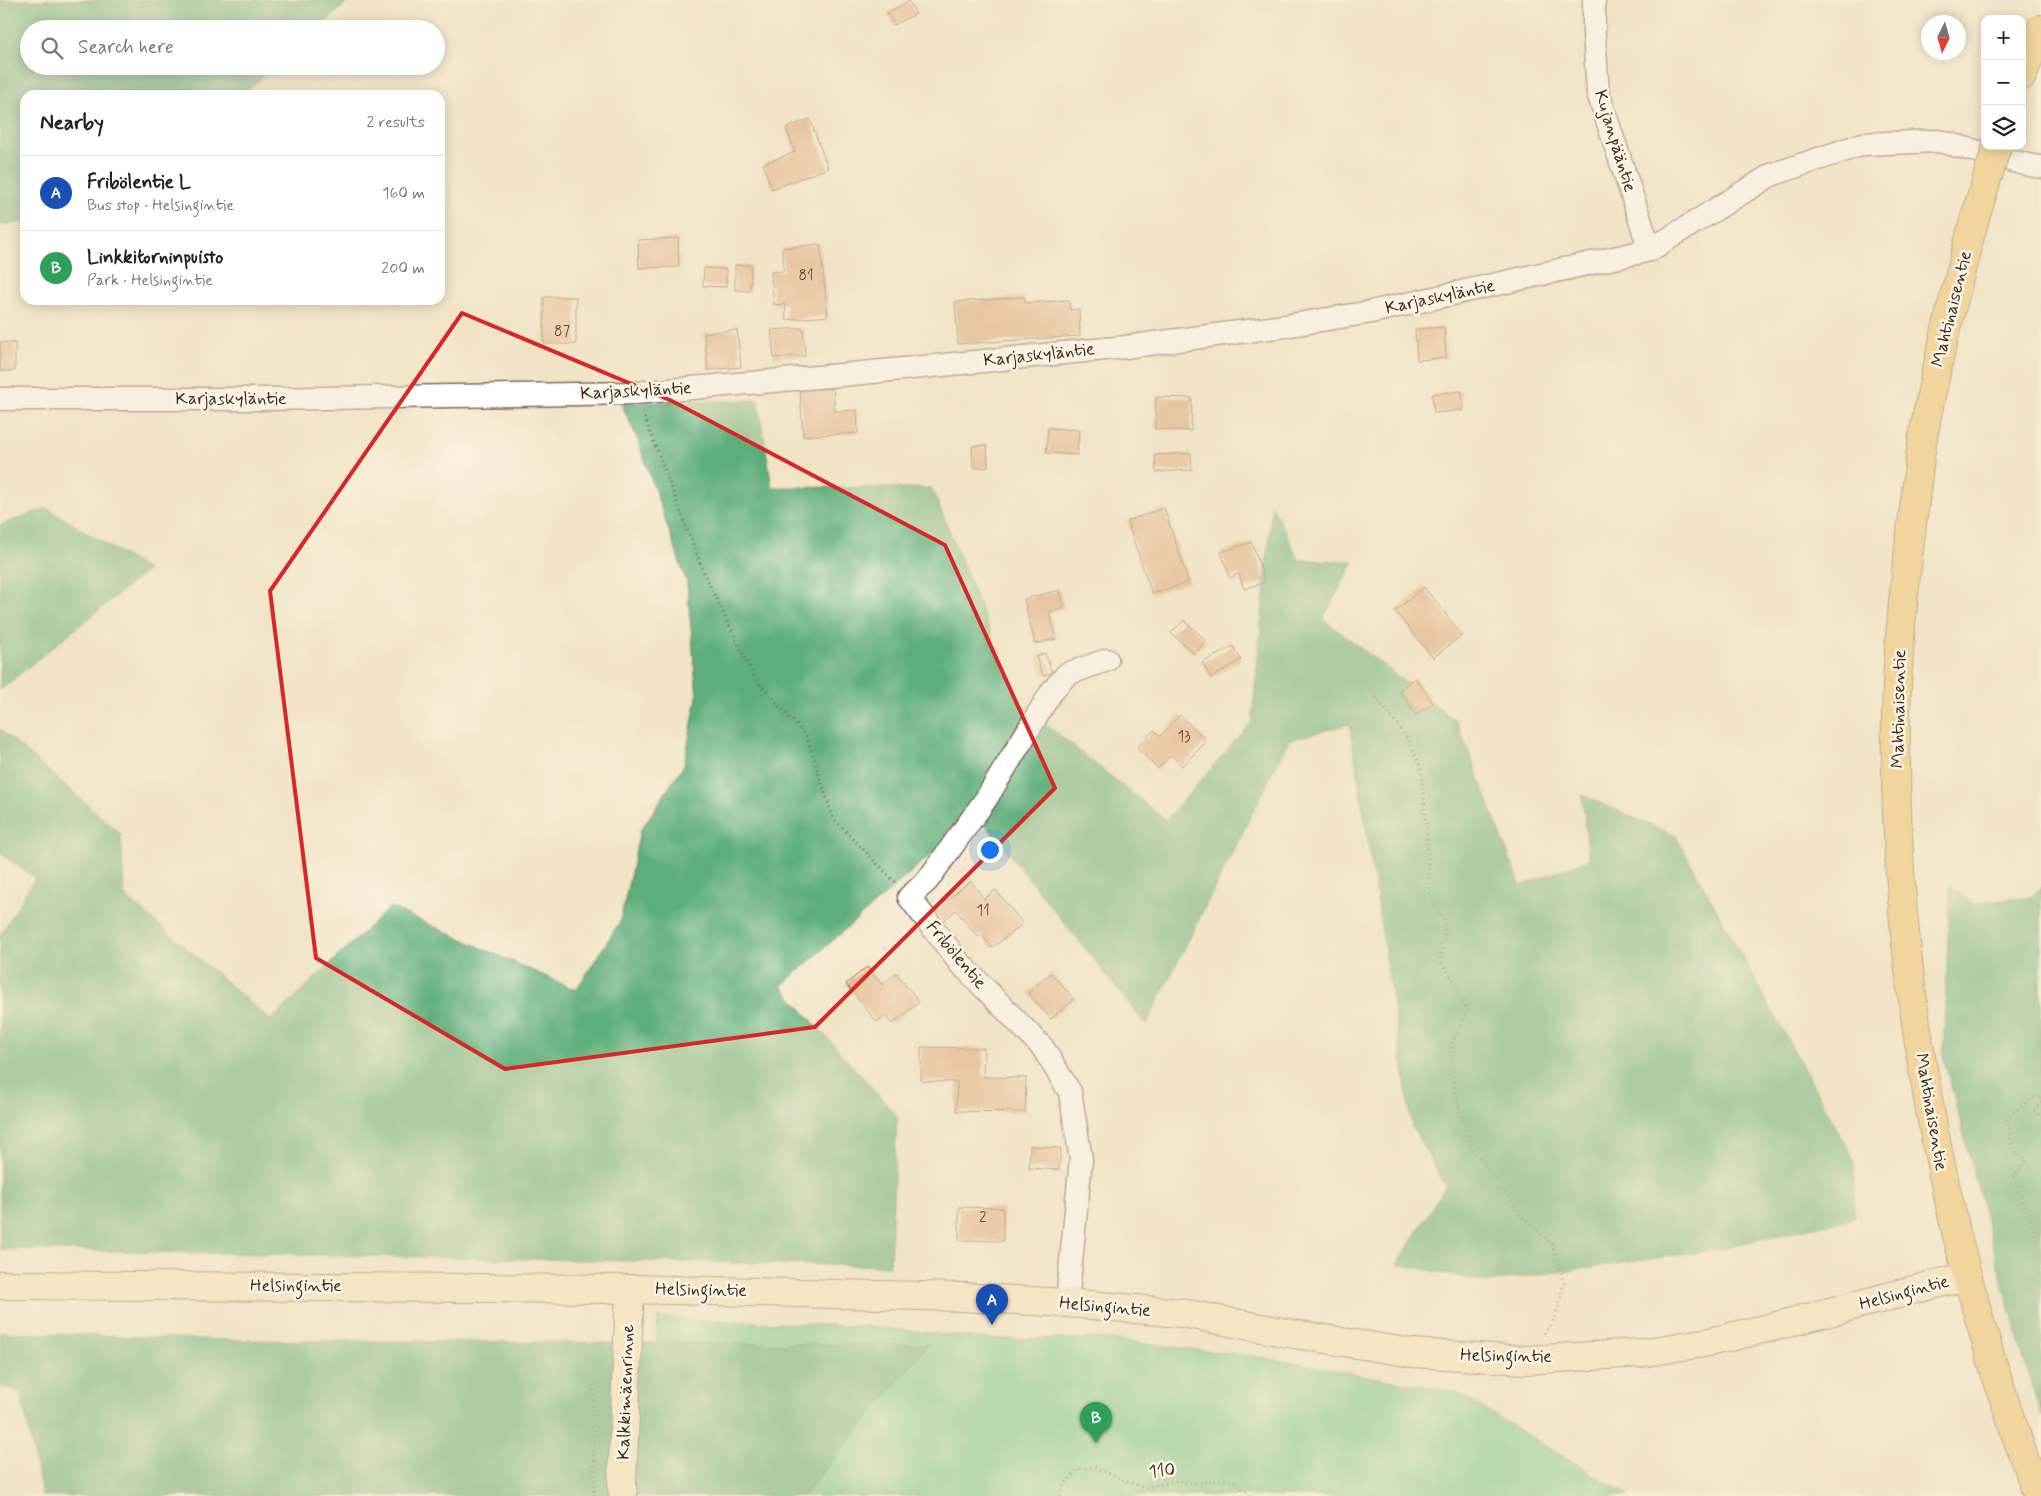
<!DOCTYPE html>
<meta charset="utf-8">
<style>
body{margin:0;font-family:Mynerve,sans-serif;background:#f6f6f6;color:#222}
.controls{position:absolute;right:15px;top:15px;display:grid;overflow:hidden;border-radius:10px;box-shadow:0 2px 12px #0003}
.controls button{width:45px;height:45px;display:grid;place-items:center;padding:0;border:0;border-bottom:1px solid #e0e0e0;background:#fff;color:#222;font:25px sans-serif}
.compass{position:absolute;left:1921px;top:15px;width:45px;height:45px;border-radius:50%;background:#fff;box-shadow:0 2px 12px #0003;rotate:185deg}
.you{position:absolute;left:989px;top:849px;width:18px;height:18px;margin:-12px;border:4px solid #fff;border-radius:50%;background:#1a73e8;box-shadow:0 0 0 8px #1a73e833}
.badge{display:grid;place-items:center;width:32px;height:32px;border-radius:50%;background:#c8321e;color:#fff;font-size:16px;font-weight:700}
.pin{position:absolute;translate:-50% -41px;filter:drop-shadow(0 1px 2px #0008)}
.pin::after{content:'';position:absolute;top:26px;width:18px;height:15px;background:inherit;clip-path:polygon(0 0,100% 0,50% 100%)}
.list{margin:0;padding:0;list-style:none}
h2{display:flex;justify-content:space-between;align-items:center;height:65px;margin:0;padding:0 20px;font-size:21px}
h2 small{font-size:16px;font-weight:400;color:#767676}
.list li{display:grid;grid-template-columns:32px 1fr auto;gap:15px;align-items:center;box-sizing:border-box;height:75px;padding:0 20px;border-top:1px solid #e0e0e0}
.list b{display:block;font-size:19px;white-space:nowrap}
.list p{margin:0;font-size:16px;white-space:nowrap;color:#767676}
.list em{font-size:16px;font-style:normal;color:#767676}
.icon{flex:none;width:28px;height:28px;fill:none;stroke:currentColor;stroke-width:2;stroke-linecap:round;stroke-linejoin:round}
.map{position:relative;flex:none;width:2041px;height:1496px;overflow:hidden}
.search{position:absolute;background:#fff;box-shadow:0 2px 12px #0003;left:20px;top:20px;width:425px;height:55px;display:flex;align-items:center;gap:12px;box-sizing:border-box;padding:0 18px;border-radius:28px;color:#767676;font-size:19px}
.panel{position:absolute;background:#fff;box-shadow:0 2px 12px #0003;left:20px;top:90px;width:425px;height:215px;border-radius:15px}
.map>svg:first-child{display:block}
</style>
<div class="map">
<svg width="2041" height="1496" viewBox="0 0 2041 1496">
<rect width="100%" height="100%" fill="#fcf5e5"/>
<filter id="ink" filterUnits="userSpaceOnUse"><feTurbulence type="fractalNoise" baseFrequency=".02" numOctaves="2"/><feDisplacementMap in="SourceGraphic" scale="10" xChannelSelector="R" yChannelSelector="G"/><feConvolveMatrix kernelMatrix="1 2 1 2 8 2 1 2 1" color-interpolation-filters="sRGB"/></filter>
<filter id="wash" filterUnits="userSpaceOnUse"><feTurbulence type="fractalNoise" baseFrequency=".0096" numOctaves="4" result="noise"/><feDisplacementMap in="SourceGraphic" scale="20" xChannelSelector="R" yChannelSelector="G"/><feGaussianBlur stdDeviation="1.12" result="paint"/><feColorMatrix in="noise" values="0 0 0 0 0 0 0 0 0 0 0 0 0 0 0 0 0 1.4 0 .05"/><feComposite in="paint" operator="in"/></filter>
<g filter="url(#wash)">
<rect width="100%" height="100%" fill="#f1e3c6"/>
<path fill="#72ca90" stroke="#567a57" d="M658,1318L874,1327L984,1339H1104L1259,1357L1456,1392L1629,1496H649Z"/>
<g fill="#5dae7a" stroke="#4c6c4c">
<path d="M0,0H350L318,29H29V66H275L242,95H25V222L0,225Z"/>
<path d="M758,400L772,487L932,488L1019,703L1166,820L1252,722L1272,506L1299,560L1354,561L1323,619L1457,722L1521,886L1589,859L1582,795L1676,836L1854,1160V1218L1707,1251L1487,1282L1397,1264L1446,1186L1412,1127L1350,724L1289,740L1146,1025L977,814L781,986L897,1116L890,1266L0,1249V935L35,878L0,853V729L121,834L124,895L271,1020L390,907L576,990L620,922L640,831L684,765L697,697L687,583L637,438L621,403Z"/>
<path d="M47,508L148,570L0,690V525Z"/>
<path d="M1950,886L1974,904L2032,896L2041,887V1416L2001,1277L1943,1056Z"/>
<path d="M0,1332L230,1340L928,1345L803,1496H42L21,1392L0,1386Z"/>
</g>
<g id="blocks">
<g fill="#e0a377">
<path d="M909,1L916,14L894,25L887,13Z"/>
<path d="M810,119L828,168L772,189L763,164L795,152L786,128Z"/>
<path d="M678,238L679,267L639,268L638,240Z"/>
<path d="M820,244L828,316L786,320L785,304L774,305L771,272L784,271L782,248Z"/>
<path d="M735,265H751L750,291L735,290Z"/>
<path d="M704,268L726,269V287L703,286Z"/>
<rect x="544" y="297" width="32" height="47"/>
<path d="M1024,297L1025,303L1069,300L1070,310L1079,309L1080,336L958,344L955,302Z"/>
<path d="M1444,327L1446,358L1417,360L1415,329Z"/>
<path d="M803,328L805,356L774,358L771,330Z"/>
<path d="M737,330L741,367L708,370L704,333Z"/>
<path d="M0,342L15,343V371H0Z"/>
<path d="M833,388L835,411L857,410L858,433L803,436L800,390Z"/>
<path d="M1462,391L1463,410L1434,413L1432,394Z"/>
<path d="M1156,397L1192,398L1191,431L1155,429Z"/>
<path d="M1048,428L1079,430L1077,455L1046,453Z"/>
<path d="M987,445L988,467L973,468L972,446Z"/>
<path d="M1191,453L1192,470L1156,472L1155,455Z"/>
<path d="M1164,508L1189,582L1152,594L1127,521Z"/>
<path d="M1252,542L1265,582L1244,589L1239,574L1230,578L1221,552Z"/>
<path d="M1424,587L1462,635L1433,658L1395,611Z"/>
<path d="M1060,590L1064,608L1049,612L1056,639L1035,644L1024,599Z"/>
<path d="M1184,620L1206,641L1194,654L1171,633Z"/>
<path d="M1233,646L1241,660L1211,678L1202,663Z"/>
<path d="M1045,653L1052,672L1043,676L1036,657Z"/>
<path d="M1415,678L1433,703L1416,715L1399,690Z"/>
<path d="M1180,715L1207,741L1182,766L1171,755L1158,769L1137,748L1154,730L1160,736Z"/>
<path d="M971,881L984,899L996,890L1023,924L992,948L981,934L978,937L956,910L942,922L933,911Z"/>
<path d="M867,967L882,985L896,973L919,1002L892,1024L885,1015L877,1022L846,984Z"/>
<path d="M1051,973L1074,999L1051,1019L1028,993Z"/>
<path d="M921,1047L984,1048L983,1077L1026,1078L1025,1112L956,1111L957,1082L921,1081Z"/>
<path d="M1030,1146L1061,1148L1059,1170L1029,1168Z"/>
<path d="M959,1207L1003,1208V1241L959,1240Z"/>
</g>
</g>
</g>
<g filter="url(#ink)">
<use href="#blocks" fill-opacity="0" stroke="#7b6b59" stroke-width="1"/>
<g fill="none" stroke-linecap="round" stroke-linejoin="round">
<g stroke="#7b6b59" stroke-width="25">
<g id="street">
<path d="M1594,0V34L1598,93L1650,250"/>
<path d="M0,399H262L635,393L852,374L1125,347L1285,326L1371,312L1650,250L1771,175L1863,144L1939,141L2028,165L2041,167"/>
<path d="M1067,1303L1081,1159L1070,1092L1043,1048L959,962L909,897L927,881L986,799L1052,691L1067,674L1107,660"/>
</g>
</g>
<g stroke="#7b6b59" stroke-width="30">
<g id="secondary">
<path d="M0,1285L630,1289L962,1297L1067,1303L1182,1313L1282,1332L1412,1353L1525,1360L1641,1353L1709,1342L1776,1326L1967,1276"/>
<path d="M623,1496L622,1485L630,1289"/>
</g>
</g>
<g stroke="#7b6b59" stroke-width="30">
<g id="primary">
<path d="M2022,76L2041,29"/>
<path d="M1974,221C1955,293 1936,364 1923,437C1919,461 1917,485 1914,509C1905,577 1897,647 1896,717C1892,982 1945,1249 2038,1496"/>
</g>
</g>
<g stroke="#7b6b59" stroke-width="3" stroke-dasharray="1 4" stroke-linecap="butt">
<path d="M643,413L704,573L754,677L807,737L833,818L895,882"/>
<path d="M1370,689L1409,741L1421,767L1427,830L1429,893L1446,925L1440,961L1454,980L1468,1012L1451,1045L1453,1083L1470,1145L1499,1183L1519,1214L1552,1244L1564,1283L1555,1319L1542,1336"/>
<path d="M2041,1099V1096L2032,1098L2007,1118L2013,1149L2027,1160L2014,1177L2041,1252"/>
<path d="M2041,1102L2035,1111L2041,1117"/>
<path d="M594,1496V1381"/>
<path d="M1060,1496L1064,1485L1078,1469L1095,1467L1118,1478L1145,1488L1174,1481L1199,1483L1222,1479L1235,1482L1250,1496"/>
</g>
<use href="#street" stroke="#fff" stroke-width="22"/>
<use href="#secondary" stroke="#f9e7c3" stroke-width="28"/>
<use href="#primary" stroke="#f1c369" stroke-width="28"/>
<g stroke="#7b6b59" stroke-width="30" stroke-linecap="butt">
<path id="primary-bridge" d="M1974,221L1997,146"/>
</g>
<use href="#primary-bridge" stroke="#f1c369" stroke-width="28"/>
</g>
</g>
<path d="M0 0H2041V1496H0ZM462,313L672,401L945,545L1055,788L815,1027L505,1069L316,958L270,591Z" fill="#f1e3c6" fill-opacity=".55" fill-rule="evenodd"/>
<path fill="none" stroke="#d62828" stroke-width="4" stroke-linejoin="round" d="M462,313L672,401L945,545L1055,788L815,1027L505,1069L316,958L270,591Z"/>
<g text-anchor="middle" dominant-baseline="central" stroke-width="5" stroke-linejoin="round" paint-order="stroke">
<g font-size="15" fill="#644834">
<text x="806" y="276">81</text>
<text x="562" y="332">87</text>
<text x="1184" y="737">13</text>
<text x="983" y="911">11</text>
<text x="983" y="1218">2</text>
</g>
<g font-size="18" fill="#3b2a1e" stroke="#fcf5e5">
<text transform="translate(1615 141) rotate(73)">Kujanpääntie</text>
<text transform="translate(1440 297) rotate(-12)">Karjaskyläntie</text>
<text transform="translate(1952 309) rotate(-76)">Mahtinaisentie</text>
<text transform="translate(1039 355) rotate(-6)">Karjaskyläntie</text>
<text transform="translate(636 391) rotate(-3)">Karjaskyläntie</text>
<text x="231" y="399">Karjaskyläntie</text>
<text transform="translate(1899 709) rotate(-89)">Mahtinaisentie</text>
<text transform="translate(956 955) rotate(50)">Fribölentie</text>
<text transform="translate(1931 1112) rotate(80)">Mahtinaisentie</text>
<text x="296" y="1286">Helsingintie</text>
<text transform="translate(701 1290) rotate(1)">Helsingintie</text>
<text transform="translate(1904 1293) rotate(-15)">Helsingintie</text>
<text transform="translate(1105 1307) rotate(5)">Helsingintie</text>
<text transform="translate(1506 1356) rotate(1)">Helsingintie</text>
<text transform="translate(626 1392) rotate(-88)">Kalkkimäenrinne</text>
<text transform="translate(1162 1471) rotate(-7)">110</text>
</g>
</g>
</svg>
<div class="controls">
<button>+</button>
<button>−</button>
<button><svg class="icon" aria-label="layers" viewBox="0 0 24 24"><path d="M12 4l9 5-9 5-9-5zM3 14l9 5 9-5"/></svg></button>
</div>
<svg class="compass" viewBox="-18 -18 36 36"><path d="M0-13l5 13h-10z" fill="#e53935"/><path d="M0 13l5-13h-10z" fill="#767676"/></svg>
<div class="you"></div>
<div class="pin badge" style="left:992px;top:1325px;background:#1a4fb4">A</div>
<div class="pin badge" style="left:1096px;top:1443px;background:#2e9e5b">B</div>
<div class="search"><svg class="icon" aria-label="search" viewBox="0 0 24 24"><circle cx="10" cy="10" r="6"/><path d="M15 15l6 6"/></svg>Search here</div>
<section class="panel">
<h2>Nearby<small>2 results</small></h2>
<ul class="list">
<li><span class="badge" style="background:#1a4fb4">A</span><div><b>Fribölentie L</b><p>Bus stop · Helsingintie</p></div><em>160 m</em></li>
<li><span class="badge" style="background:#2e9e5b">B</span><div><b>Linkkitorninpuisto</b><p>Park · Helsingintie</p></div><em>200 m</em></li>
</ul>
</section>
</div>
